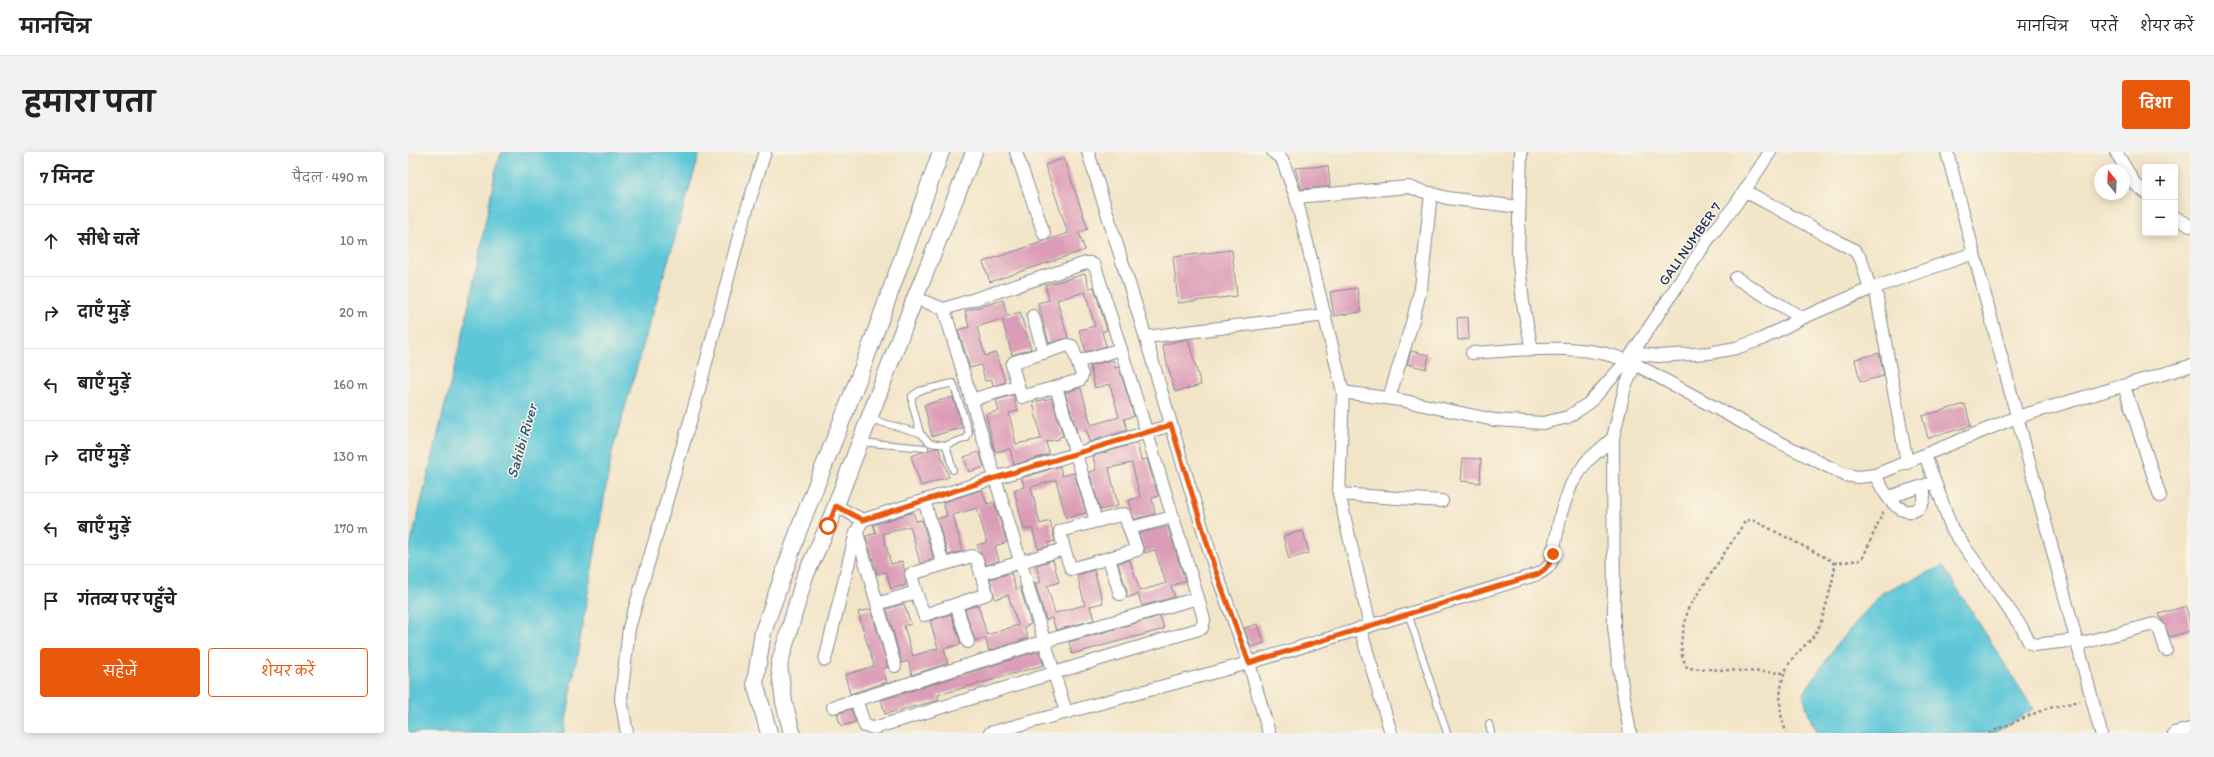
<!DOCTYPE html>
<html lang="hi">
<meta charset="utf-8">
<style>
body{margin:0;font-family:Itim,"Playpen Sans Deva",sans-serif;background:#f2f2f2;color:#222}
.controls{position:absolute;right:12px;top:12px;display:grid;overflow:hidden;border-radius:4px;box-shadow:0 2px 10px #0003}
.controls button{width:36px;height:36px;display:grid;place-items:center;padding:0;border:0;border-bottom:1px solid #e0e0e0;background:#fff;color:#222;font:20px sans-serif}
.compass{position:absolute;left:1686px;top:12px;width:36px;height:36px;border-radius:50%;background:#fff;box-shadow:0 2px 10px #0003;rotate:342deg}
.stop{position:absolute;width:12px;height:12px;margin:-9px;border:3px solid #ea580c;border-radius:50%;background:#fff}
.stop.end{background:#ea580c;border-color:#fff;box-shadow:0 1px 4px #0008}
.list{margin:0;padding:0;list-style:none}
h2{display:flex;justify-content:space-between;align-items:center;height:52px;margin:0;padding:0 16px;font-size:17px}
h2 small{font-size:13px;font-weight:400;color:#767676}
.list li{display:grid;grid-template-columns:26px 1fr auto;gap:12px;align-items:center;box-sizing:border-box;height:72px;padding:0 16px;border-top:1px solid #e0e0e0}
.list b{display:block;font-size:15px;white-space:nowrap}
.list em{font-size:13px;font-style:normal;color:#767676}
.actions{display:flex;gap:8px;padding:12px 16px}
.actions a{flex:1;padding:9px 0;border:1px solid #ea580c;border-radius:4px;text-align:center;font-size:14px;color:#ea580c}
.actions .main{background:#ea580c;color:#fff}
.icon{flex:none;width:22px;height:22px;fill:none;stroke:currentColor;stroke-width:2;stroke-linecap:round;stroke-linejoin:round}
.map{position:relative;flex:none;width:1782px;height:581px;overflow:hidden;border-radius:4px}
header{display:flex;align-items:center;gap:24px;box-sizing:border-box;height:56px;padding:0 20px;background:#fff;border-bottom:1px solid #e0e0e0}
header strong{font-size:19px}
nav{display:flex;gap:22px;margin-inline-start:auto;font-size:14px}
.intro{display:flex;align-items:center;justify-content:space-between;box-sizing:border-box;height:96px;padding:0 24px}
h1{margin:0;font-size:28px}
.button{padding:10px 18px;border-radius:4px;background:#ea580c;color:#fff;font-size:14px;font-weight:700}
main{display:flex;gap:24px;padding:0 24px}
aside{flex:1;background:#fff;border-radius:4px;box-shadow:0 2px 10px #0003}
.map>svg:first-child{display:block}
</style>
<header>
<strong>मानचित्र</strong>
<nav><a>मानचित्र</a><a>परतें</a><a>शेयर करें</a></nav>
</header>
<div class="intro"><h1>हमारा पता</h1><a class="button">दिशा</a></div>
<main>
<aside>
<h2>7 मिनट<small>पैदल · 490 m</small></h2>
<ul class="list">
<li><svg class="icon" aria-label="ahead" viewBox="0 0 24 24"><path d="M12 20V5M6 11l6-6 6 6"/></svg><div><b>सीधे चलें</b></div><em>10 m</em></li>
<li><svg class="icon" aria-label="right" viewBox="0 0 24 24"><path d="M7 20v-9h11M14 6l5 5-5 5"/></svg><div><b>दाएँ मुड़ें</b></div><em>20 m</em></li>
<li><svg class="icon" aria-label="left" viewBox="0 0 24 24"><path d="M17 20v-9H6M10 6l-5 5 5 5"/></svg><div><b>बाएँ मुड़ें</b></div><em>160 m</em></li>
<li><svg class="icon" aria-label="right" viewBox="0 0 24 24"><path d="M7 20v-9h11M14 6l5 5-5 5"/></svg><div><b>दाएँ मुड़ें</b></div><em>130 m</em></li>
<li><svg class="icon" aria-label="left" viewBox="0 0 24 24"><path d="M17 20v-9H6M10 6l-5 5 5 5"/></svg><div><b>बाएँ मुड़ें</b></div><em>170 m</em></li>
<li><svg class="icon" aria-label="arrive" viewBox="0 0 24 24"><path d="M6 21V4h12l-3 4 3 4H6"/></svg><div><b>गंतव्य पर पहुँचे</b></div></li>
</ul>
<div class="actions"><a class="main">सहेजें</a><a>शेयर करें</a></div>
</aside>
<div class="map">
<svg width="1782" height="581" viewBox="0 0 1782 581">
<rect width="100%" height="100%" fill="#fcf5e5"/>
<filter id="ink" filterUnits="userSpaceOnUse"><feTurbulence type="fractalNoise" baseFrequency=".025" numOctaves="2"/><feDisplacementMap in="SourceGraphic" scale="8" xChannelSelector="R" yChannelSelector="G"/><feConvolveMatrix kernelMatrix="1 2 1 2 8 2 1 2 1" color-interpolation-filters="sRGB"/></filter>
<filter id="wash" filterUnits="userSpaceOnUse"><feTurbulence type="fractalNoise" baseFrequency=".012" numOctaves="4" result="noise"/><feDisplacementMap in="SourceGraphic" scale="16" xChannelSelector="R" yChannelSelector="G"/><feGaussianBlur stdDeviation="0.9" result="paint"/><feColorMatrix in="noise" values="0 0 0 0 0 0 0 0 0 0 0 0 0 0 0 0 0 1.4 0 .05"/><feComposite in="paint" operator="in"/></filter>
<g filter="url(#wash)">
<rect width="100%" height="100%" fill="#f2e4c7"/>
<g fill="#5dc7d8" stroke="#3c7b9b">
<path d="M94,0H292L204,300L156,581H0V403L56,177L89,12Z"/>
<path d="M1535,414L1625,557L1586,581H1410L1402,566L1395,542L1429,492L1475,440Z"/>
</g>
<g id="blocks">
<g fill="#db9cb7">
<path d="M656,6L680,77L671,81L677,98L582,130L575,110L660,81L637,13Z"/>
<path d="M920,14L922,34L893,37L887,16Z"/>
<path d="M824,98L829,144L770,151L765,105Z"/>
<path d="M677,122L681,136L686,135L699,178L694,180L698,194L678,200L671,178L687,174L677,140L649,148L660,186L641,191L630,151L641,148L637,133Z"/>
<path d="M949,136L953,160L926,164L922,140Z"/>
<path d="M595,148L599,164L612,160L623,197L604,203L594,167L569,175L577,204L588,201L597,230L585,234L584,228L577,229L573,213L562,216L550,178L561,175L557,159Z"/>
<path d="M1060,165L1061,187L1050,188L1049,166Z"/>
<path d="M780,187L793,233L767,240L754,193Z"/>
<path d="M1003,199L1021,203L1018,217L999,212Z"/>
<path d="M1471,201L1476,224L1452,230L1447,207Z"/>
<path d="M705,208L707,216L711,215L726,264L716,267L719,278L681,290L678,278L669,280L657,240L673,236L683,273L711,265L702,232L687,236L682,214Z"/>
<path d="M605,243L610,259L601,261L608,292L633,287L625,250L644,246L655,284L651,285V287L638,290L641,302L606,313L602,297L587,300L578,262L591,259L588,248Z"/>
<path d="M545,245L554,276L524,284L516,253Z"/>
<path d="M1557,252L1563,274L1520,286L1514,264Z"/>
<path d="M729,291L733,308L739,307L750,344L744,346L747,362L726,367L721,348L732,345L724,311L701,316L710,354L692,358L681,320L688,318L685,304Z"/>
<path d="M527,296L531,297L541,325L513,334L503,304Z"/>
<path d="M571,300L576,315L561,320L556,305Z"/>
<path d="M1055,306L1073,307L1072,331L1053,329Z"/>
<path d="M652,314L654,324L666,321L678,361L658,366L648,328L623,335L632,372L642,369L647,389L640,391L641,394L630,397L624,376L616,378L606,338L616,335L614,326Z"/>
<path d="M574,338L579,352L586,350L599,390L587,394L591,409L578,413L569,393L579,390L569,356L545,363L555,399L540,403L529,367L539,364L535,350Z"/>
<path d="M505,360L508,369L514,368L526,407L512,411L502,374L475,382L483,412L494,409L497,419L498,433L483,437L478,420L469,422L458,384L468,381L465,373Z"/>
<path d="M760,375L777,429L763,434L767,445L734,454L730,442L718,446L719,440L710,411L722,408L732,439L758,431L747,398L737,401L731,381Z"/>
<path d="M895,379L901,401L881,407L875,384Z"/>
<path d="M645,408L651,430L639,434L647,461L677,453L669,423L686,418L695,451L682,454L686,468L648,478L644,466L638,468L627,431L633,430L628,413Z"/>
<path d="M603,421L608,437L612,435L623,472L616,475L620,486L581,499L577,486L567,489L557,457L570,453L579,483L610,473L600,443L587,447L582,427Z"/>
<path d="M496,452L503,472L496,474L505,504L530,496L522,469L543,462L553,492L536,497L540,511L504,523L500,509L494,511L479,457Z"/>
<path d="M1778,454L1782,470V479L1762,485L1751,462Z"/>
<path d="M463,457L480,515L475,517L479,530L442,542L437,523L466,514L450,460Z"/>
<path d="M752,464L756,477L664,502L661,490Z"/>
<path d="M850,472L856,491L843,495L836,476Z"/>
<path d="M631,499L636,513L530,543L531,548L477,562L473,548Z"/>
<path d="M443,557L448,570L433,574L429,562Z"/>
</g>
</g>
</g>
<g filter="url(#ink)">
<use href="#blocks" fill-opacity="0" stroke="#868a92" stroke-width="1"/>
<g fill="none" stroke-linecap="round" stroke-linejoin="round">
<g stroke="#868a92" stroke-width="8">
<g id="lane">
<path d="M461,267L512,281L504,251V244L511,239L545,231L561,281L559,286L538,293L545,318"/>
<path d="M512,281L522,291L538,293"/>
<path d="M452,290L517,296"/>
<path d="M1000,461L1039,581"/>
<path d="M1081,572L1083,581"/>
</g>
</g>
<g stroke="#868a92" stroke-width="14">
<g id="street">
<path d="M608,0L636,82"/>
<path d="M680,0L733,170L776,316L807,417L841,511L861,581"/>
<path d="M865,0L874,7L888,45"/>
<path d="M1113,0L1110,102L1115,151L1124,198"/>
<path d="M1539,0L1693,581"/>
<path d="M1708,0L1727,32L1737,40"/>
<path d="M1337,39L1446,98L1453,107L1462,137"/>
<path d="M1767,65L1782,74"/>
<path d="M1328,126L1394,166"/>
<path d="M1467,135L1499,311"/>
<path d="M507,146L536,157L678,111H682L687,114L790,446L796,468L794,476L646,521L536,157"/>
<path d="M625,164L636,201"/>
<path d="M738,185L917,163"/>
<path d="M1064,201C1117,198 1177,189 1227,212L1365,287L1437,323L1450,325L1467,323L1609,265L1782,214"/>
<path d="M1225,201L1250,204L1301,201L1328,196L1354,187L1394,166L1462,137L1566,101"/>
<path d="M669,210L713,197"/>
<path d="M1716,234L1752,344"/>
<path d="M648,235L688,369"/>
<path d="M935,240L888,45L1000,35L1039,46L1111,55"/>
<path d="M981,246L1004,171L1013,136L1023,41"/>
<path d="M563,248L610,234L604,213L606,210L660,193L664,194L674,223L672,228L617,244L614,245L610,234"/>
<path d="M1205,286L1206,475L1210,509L1222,581"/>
<path d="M1517,303L1544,377L1614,476L1621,490L1626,493L1669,488"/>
<path d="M1467,323C1472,332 1477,343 1484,350C1501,368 1521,358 1515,334"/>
<path d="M931,342L1034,349"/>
<path d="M1481,345L1521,332"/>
<path d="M516,348L535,412"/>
<path d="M428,354L455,368"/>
<path d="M722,376L765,365"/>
<path d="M449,381L487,514"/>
<path d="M701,407L712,442"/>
<path d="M573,422L656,397L652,379L716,362L729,398L663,417L656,397"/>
<path d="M469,452L508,440L503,422L564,404L569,408L579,442L516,463L508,440"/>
<path d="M548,453L560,490"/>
<path d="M962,473L931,342L935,240L992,248L1086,268L1135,271L1160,265L1181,251L1219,209L1301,86L1328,52L1362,0"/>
<path d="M952,476L983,581"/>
<path d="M1670,492L1746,472L1751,476L1758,498"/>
<path d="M417,508L448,380L455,368L587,326L763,273"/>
<path d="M448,548L637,489L790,446"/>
<path d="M425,555L448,548L457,574L466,576L646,521L658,560"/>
<path d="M219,581L213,547L221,476L288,249L333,76L357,0"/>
<path d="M582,581L841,511L1130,422L1138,417L1143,411L1153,361L1163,333L1178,310L1205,286L1217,235L1227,212"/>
<path d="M1766,581L1782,577"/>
</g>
</g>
<g stroke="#868a92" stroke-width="18">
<g id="secondary">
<path d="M361,581L347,531L355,480L393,372L453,220L533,0"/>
<path d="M384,581L376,550L371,513L397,424L420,374L507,146L566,0"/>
</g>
</g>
<g stroke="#868a92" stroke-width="2.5" stroke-dasharray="3 3" stroke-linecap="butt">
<path d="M1426,411L1454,408L1476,358"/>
<path d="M1375,521L1279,516L1274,504L1273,490L1280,457L1338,368L1347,369L1424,409L1427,414C1425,429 1416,464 1410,477C1403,490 1390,498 1382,510C1370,528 1369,562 1379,581"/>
<path d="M1581,581L1637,557L1672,549"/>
</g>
<use href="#lane" stroke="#fff" stroke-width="6"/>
<use href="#street" stroke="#fff" stroke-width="12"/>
<use href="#secondary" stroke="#fff" stroke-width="16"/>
</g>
</g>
<g fill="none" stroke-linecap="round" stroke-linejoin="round" filter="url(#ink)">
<path stroke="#ea580c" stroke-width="5" d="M420,374L428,354L455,368L587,326L763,273L807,417L841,511L1130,422C1139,417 1142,412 1145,402"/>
</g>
<g text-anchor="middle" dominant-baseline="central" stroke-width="3" stroke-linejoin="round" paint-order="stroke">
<g font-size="14" fill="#1b2f5e" stroke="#fcf5e5">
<text transform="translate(1282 92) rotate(-55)">GALI NUMBER 7</text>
</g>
<g font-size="15" font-style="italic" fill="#2c557c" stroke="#fcf5e5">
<text transform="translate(114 289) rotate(-74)">Sahibi River</text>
</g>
</g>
</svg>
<div class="controls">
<button>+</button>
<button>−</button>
</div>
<svg class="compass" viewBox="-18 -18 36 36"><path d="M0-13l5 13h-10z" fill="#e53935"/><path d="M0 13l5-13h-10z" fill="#767676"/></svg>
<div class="stop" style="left:420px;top:374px"></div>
<div class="stop end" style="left:1145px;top:402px"></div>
</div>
</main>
